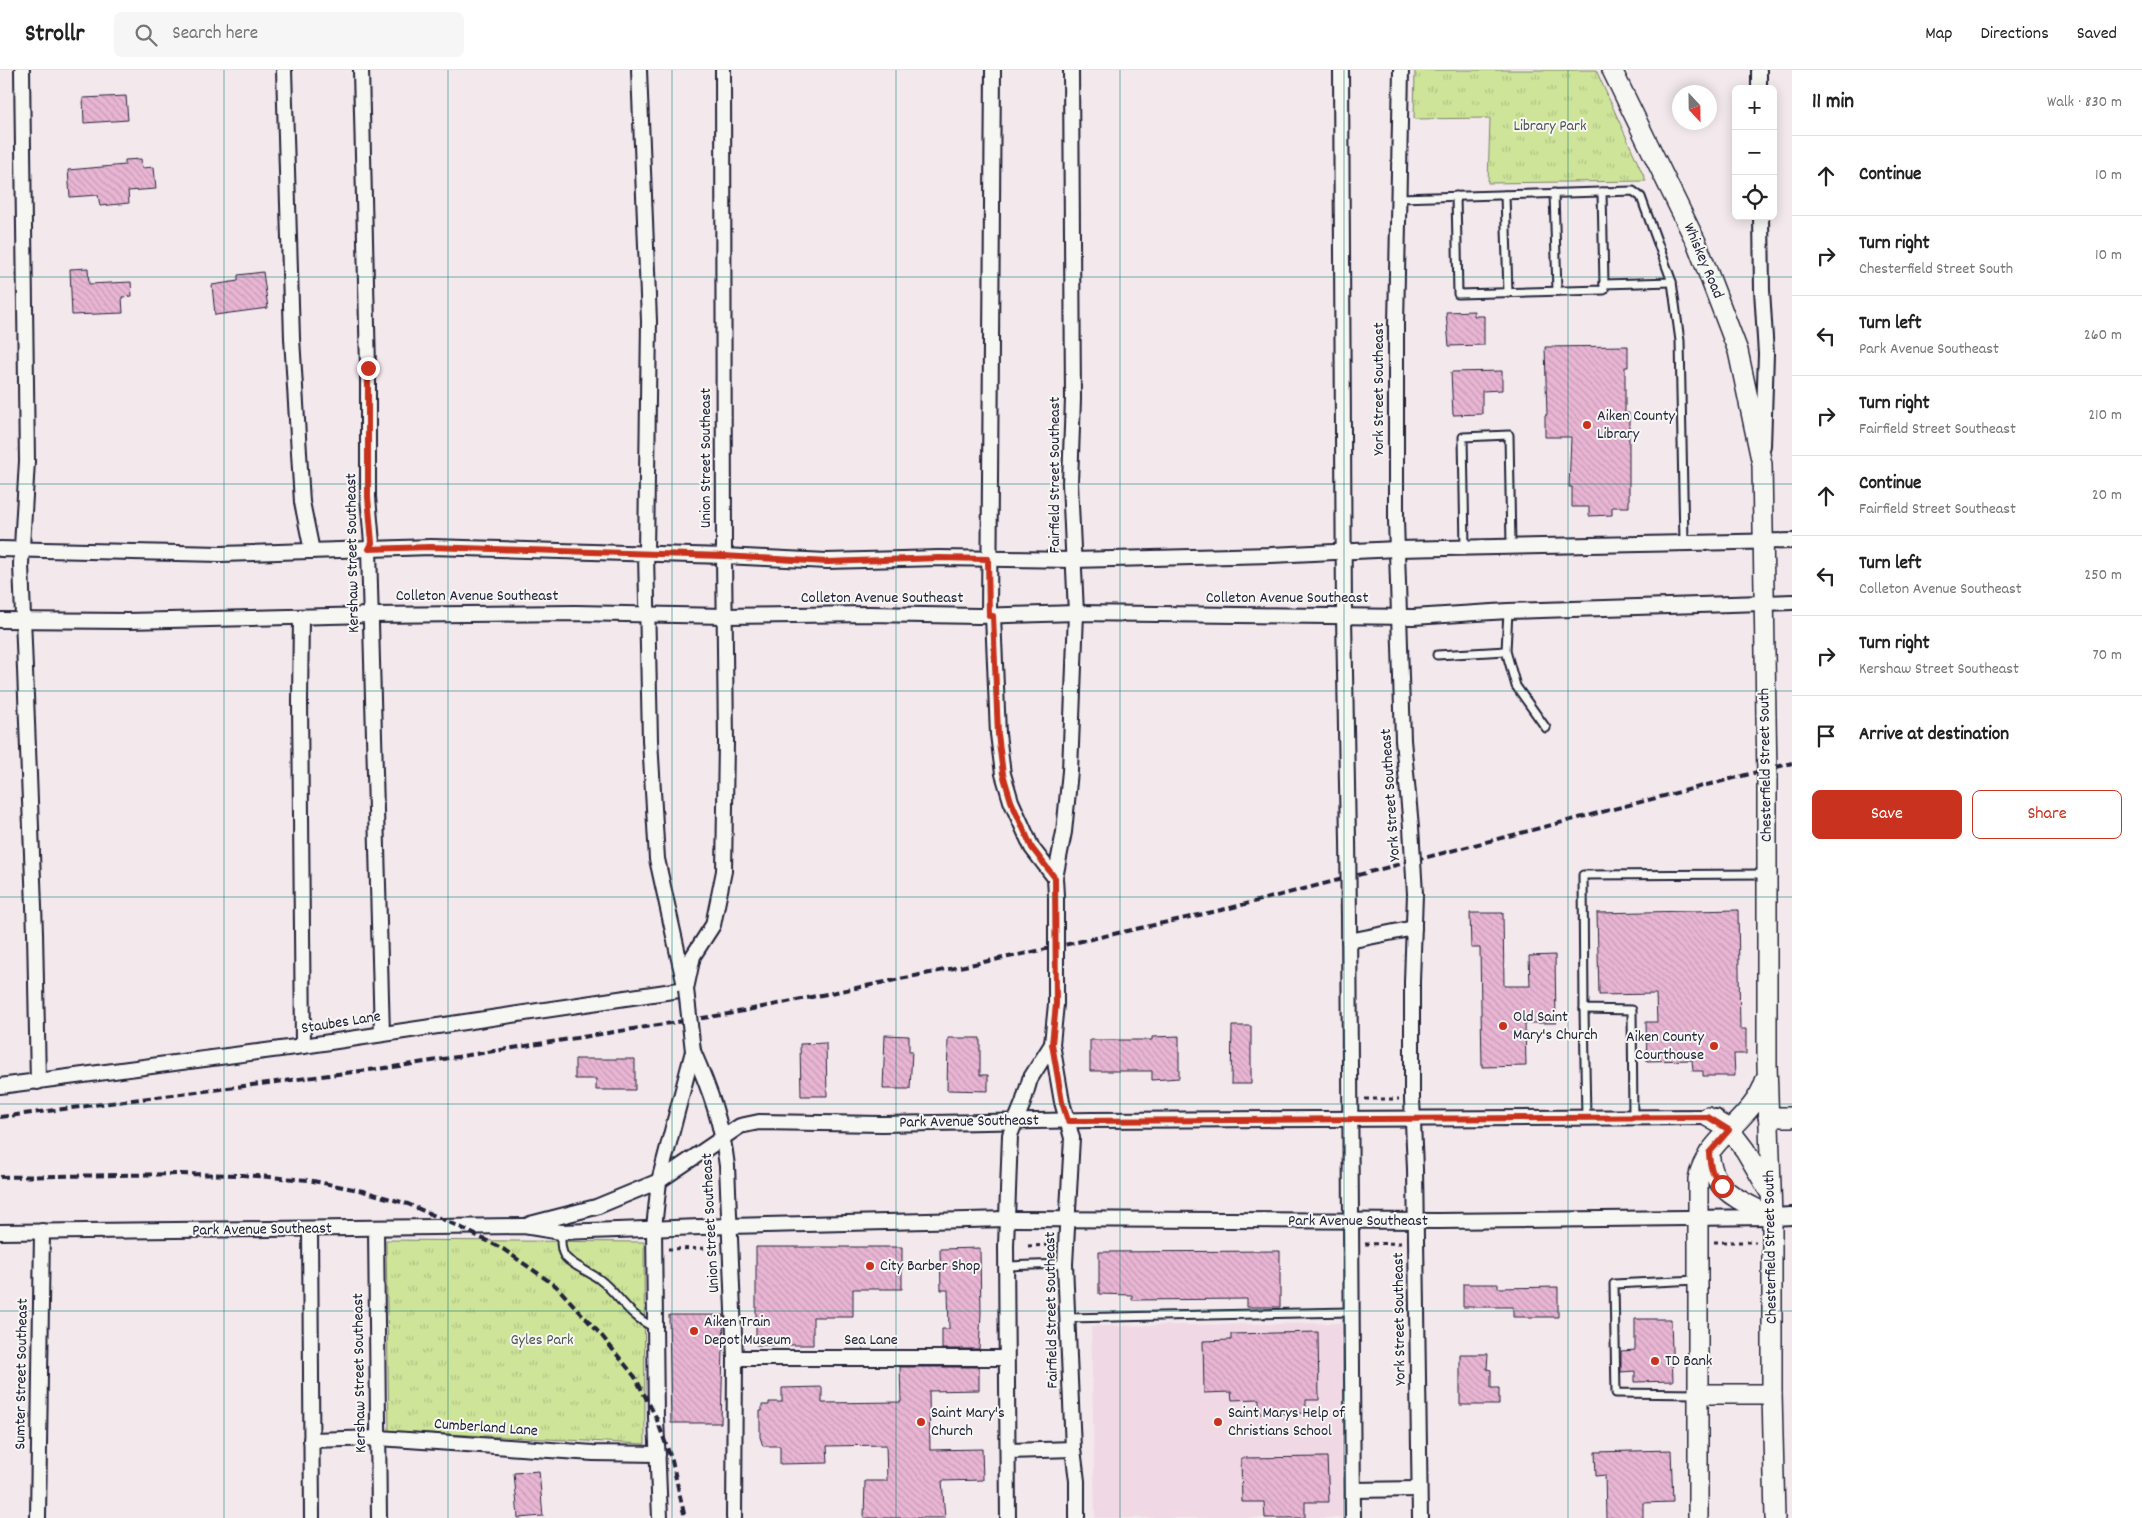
<!DOCTYPE html>
<meta charset="utf-8">
<style>
body{margin:0;font-family:Dekko,sans-serif;background:#f6f6f6;color:#222}
.controls{position:absolute;right:15px;top:15px;display:grid;overflow:hidden;border-radius:8px;box-shadow:0 2px 12px #0003}
.controls button{width:45px;height:45px;display:grid;place-items:center;padding:0;border:0;border-bottom:1px solid #e0e0e0;background:#fff;color:#222;font:25px sans-serif}
.compass{position:absolute;left:1672px;top:15px;width:45px;height:45px;border-radius:50%;background:#fff;box-shadow:0 2px 12px #0003;rotate:158deg}
.stop{position:absolute;width:15px;height:15px;margin:-11px;border:4px solid #c8321e;border-radius:50%;background:#fff}
.stop.end{background:#c8321e;border-color:#fff;box-shadow:0 1px 5px #0008}
.list{margin:0;padding:0;list-style:none}
h2{display:flex;justify-content:space-between;align-items:center;height:65px;margin:0;padding:0 20px;font-size:21px}
h2 small{font-size:16px;font-weight:400;color:#767676}
.list li{display:grid;grid-template-columns:32px 1fr auto;gap:15px;align-items:center;box-sizing:border-box;height:80px;padding:0 20px;border-top:1px solid #e0e0e0}
.list b{display:block;font-size:19px;white-space:nowrap}
.list p{margin:0;font-size:16px;white-space:nowrap;color:#767676}
.list em{font-size:16px;font-style:normal;color:#767676}
.actions{display:flex;gap:10px;padding:15px 20px}
.actions a{flex:1;padding:11px 0;border:1px solid #c8321e;border-radius:8px;text-align:center;font-size:18px;color:#c8321e}
.actions .main{background:#c8321e;color:#fff}
.icon{flex:none;width:28px;height:28px;fill:none;stroke:currentColor;stroke-width:2;stroke-linecap:round;stroke-linejoin:round}
.map{position:relative;flex:none;width:1792px;height:1448px;overflow:hidden}
header{display:flex;align-items:center;gap:30px;box-sizing:border-box;height:70px;padding:0 25px;background:#fff;border-bottom:1px solid #e0e0e0}
header strong{font-size:24px}
nav{display:flex;gap:28px;margin-inline-start:auto;font-size:18px}
.search{width:350px;height:45px;background:#f6f6f6;display:flex;align-items:center;gap:12px;box-sizing:border-box;padding:0 18px;border-radius:8px;color:#767676;font-size:19px}
main{display:flex}
aside{flex:1;background:#fff}
.map>svg:first-child{display:block}
</style>
<header>
<strong>Strollr</strong>
<div class="search"><svg class="icon" aria-label="search" viewBox="0 0 24 24"><circle cx="10" cy="10" r="6"/><path d="M15 15l6 6"/></svg>Search here</div>
<nav><a>Map</a><a>Directions</a><a>Saved</a></nav>
</header>
<main>
<div class="map">
<svg width="1792" height="1448" viewBox="0 0 1792 1448">
<defs>
<pattern id="grass-tufts" width="24" height="20" patternUnits="userSpaceOnUse" patternTransform="scale(1.25)"><rect width="24" height="20" fill="#cee499"/><path d="M3 7l-1-3M5 7V3M7 7l1-3M15 17l-1-3M17 17v-4M19 17l1-3" fill="none" stroke="#b1c385"/></pattern>
<pattern id="building-back-hatch" width="6" height="6" patternUnits="userSpaceOnUse" patternTransform="scale(1.25)"><rect width="6" height="6" fill="#e8b5d3"/><path d="M-1 5l2 2M0 0l6 6M5-1l2 2" fill="none" stroke="#c79bb6"/></pattern>
</defs>
<rect width="100%" height="100%" fill="#f3e9ec"/>
<filter id="ink" filterUnits="userSpaceOnUse"><feTurbulence type="fractalNoise" baseFrequency=".02" numOctaves="2"/><feDisplacementMap in="SourceGraphic" scale="10" xChannelSelector="R" yChannelSelector="G"/><feConvolveMatrix kernelMatrix="1 2 1 2 8 2 1 2 1" color-interpolation-filters="sRGB"/></filter>
<g filter="url(#ink)">
<path fill="#f0d9e4" d="M1343,1253L1345,1448H1095L1091,1256Z"/>
<g fill="url(#grass-tufts)" stroke="#78836a">
<path d="M1415,0H1596L1646,111L1488,113L1490,48L1414,49Z"/>
<path d="M386,1170L644,1172L645,1374L389,1361Z"/>
</g>
<g fill="url(#building-back-hatch)" stroke="#22223b">
<path d="M126,26L128,50L84,53L83,28Z"/>
<path d="M141,89L142,98L154,97L156,119L128,121L129,133L100,136L98,125L70,127L68,100L125,95V90Z"/>
<path d="M88,198L89,214L131,212L132,226L122,227L123,243L72,245L70,199Z"/>
<path d="M263,202L268,238L215,245L212,215L238,211V205Z"/>
<path d="M1474,241V246H1484V275L1449,276L1446,242Z"/>
<path d="M1628,276V297H1625V343H1629V437H1612V445L1589,446V437H1572V417H1569L1571,367H1545V345H1547L1545,277Z"/>
<path d="M1502,301V320L1482,321V344L1453,345L1451,302Z"/>
<path d="M1738,840L1740,959H1746V984H1734L1735,1006H1703V1001H1693L1692,990L1647,991L1646,952H1657L1656,924L1599,925L1597,843Z"/>
<path d="M1470,843H1503L1504,916H1530L1529,886L1555,885L1556,953H1525L1526,996L1482,997L1480,878H1471Z"/>
<path d="M1232,956H1251V1014H1231Z"/>
<path d="M885,965L909,966V981H912L910,1019H883Z"/>
<path d="M1179,966V1008L1152,1010V1001H1090V970H1152V967Z"/>
<path d="M948,968H980V1005H988V1021L947,1020Z"/>
<path d="M826,973L827,1026H801L800,974Z"/>
<path d="M575,989H635V1020H596V1009H575Z"/>
<path d="M756,1177H902V1219H853V1247H813V1275H756Z"/>
<path d="M980,1178L981,1243L979,1279H942V1259H949L948,1220H941L940,1179Z"/>
<path d="M1280,1181V1237H1247V1229L1132,1230V1225L1099,1224V1182Z"/>
<path d="M1463,1214H1498V1218L1558,1217V1247H1513V1237H1463Z"/>
<path d="M669,1245H724L721,1353H671Z"/>
<path d="M1635,1249H1671L1673,1311L1635,1312V1301L1621,1302V1281L1635,1280Z"/>
<path d="M1318,1262L1319,1330H1306V1343L1259,1344V1329L1232,1330L1231,1322L1204,1323L1203,1271L1231,1270V1264Z"/>
<path d="M1460,1284H1488L1487,1299L1491,1300V1318H1499V1335H1460Z"/>
<path d="M900,1297H979V1320L929,1321L930,1380L982,1379L983,1410L942,1411L945,1448H864L865,1411H887L886,1375L827,1376L828,1393L780,1394V1376H763L760,1367V1341H762V1335H769V1332H782V1318L822,1317V1333L901,1332Z"/>
<path d="M1671,1380L1673,1432L1643,1433V1448H1606L1605,1405L1596,1406L1595,1382Z"/>
<path d="M1327,1387L1329,1432H1305V1448H1265L1264,1432H1242L1241,1388Z"/>
<path d="M539,1401L543,1446L518,1448L514,1403Z"/>
</g>
<g fill="none" stroke-linecap="round" stroke-linejoin="round">
<g stroke="#22223b" stroke-width="11">
<g id="service">
<path d="M1602,122L1604,214"/>
<path d="M1554,123L1557,221"/>
<path d="M1505,125L1508,223"/>
<path d="M1456,126L1458,224L1604,220V214L1672,212"/>
<path d="M1399,128L1633,121L1641,127L1672,212L1680,271L1684,472"/>
<path d="M1465,477L1463,367L1509,365L1511,476"/>
<path d="M1508,541L1506,581L1516,616L1546,658"/>
<path d="M1437,585L1506,581"/>
<path d="M1584,939L1586,1048"/>
<path d="M1633,1047L1632,940L1584,939L1583,805L1766,804"/>
<path d="M561,1162C561,1170 560,1178 564,1185C569,1194 590,1202 599,1209C619,1224 629,1247 654,1257"/>
<path d="M1006,1196L1065,1194"/>
<path d="M1068,1248L1351,1242"/>
<path d="M1697,1324L1616,1323L1614,1214L1697,1210"/>
</g>
</g>
<g stroke="#22223b" stroke-width="18">
<g id="minor">
<path d="M22,0L27,391L21,494L35,863L38,1012"/>
<path d="M284,0L292,268L302,432L312,481"/>
<path d="M361,0L368,298V427L372,473L369,479L382,964"/>
<path d="M639,0L649,251L646,484L650,670L657,789L685,916"/>
<path d="M1341,0L1344,546L1348,770"/>
<path d="M1401,0L1396,255V450L1403,670L1411,757"/>
<path d="M1759,0V19"/>
<path d="M1761,146L1762,220L1766,284L1763,376"/>
<path d="M0,479L221,484L431,477L724,486L827,491L939,488L1073,490L1271,485L1397,479L1792,471"/>
<path d="M989,546L993,0"/>
<path d="M993,546L998,664L1003,704L1011,731L1032,778L1055,808"/>
<path d="M301,547L300,631L303,976"/>
<path d="M0,550L128,551L371,545L575,543L725,546L869,544L978,546L1076,543L1413,547L1508,541L1792,532"/>
<path d="M1415,824L1412,911V1029L1415,1099L1420,1448"/>
<path d="M1056,826L1055,808L1064,762L1070,701L1076,543L1070,413L1073,329L1071,0"/>
<path d="M1349,846L1353,1448"/>
<path d="M1349,871L1414,858"/>
<path d="M686,919L693,886L713,855L724,801L726,673L724,486L723,0"/>
<path d="M1056,934L1052,974L1062,1032L1072,1068L1065,1194L1073,1379L1077,1411V1448"/>
<path d="M693,981C710,1020 722,1053 727,1096L735,1288L734,1448"/>
<path d="M0,1016L303,976L686,919"/>
<path d="M530,1154L596,1137L659,1111L740,1056L759,1052L882,1054L1091,1050L1716,1047"/>
<path d="M376,1158L379,1448"/>
<path d="M310,1159L312,1448"/>
<path d="M0,1162L524,1156L561,1162L729,1156L1007,1149L1439,1151L1771,1147"/>
<path d="M735,1288H1006"/>
<path d="M311,1370L379,1368L593,1383L658,1384"/>
<path d="M1008,1381L1073,1379"/>
<path d="M1353,1420L1419,1419"/>
<path d="M38,1448L42,1161"/>
<path d="M660,1448L656,1347L654,1158L659,1111L693,981"/>
<path d="M1008,1448L1006,1176L1010,1065L1023,1033L1030,1009L1052,974"/>
</g>
</g>
<g stroke="#22223b" stroke-width="20">
<path id="tertiary" d="M1772,1147L1792,1146"/>
</g>
<g stroke="#22223b" stroke-width="22">
<g id="secondary">
<path d="M1612,0L1697,174L1738,281L1762,394L1766,646"/>
<path d="M1767,707V995L1772,1147V1324L1775,1448"/>
<path d="M1708,1047L1729,1059L1745,1080L1769,1121"/>
<path d="M1768,1047H1792"/>
<path d="M1709,1083C1713,1124 1740,1129 1772,1147"/>
<path d="M1698,1324H1772"/>
<path d="M1698,1448V1109C1706,1068 1753,1050 1765,1011"/>
</g>
</g>
<g stroke="#22223b" stroke-width="3" stroke-dasharray="4 4" stroke-linecap="butt">
<path d="M1365,1029H1399"/>
<path d="M1714,1172H1756"/>
<path d="M1365,1174L1401,1173"/>
<path d="M1028,1176L1052,1175"/>
<path d="M668,1179L715,1178"/>
</g>
<use href="#service" stroke="#f6f6f2" stroke-width="7"/>
<use href="#minor" stroke="#f6f6f2" stroke-width="14"/>
<use href="#tertiary" stroke="#f6f6f2" stroke-width="16"/>
<use href="#secondary" stroke="#f6f6f2" stroke-width="19"/>
<g stroke="#22223b" stroke-width="4" stroke-dasharray="8 4" stroke-linecap="butt">
<path d="M0,1047L393,997L728,944L1028,883L1226,839L1792,693"/>
<path d="M0,1107L180,1104L243,1105L308,1110L363,1121L408,1134L460,1157L503,1179L556,1216L602,1266L635,1307L656,1347L672,1391L685,1448"/>
</g>
<g stroke="#22223b" stroke-width="18" stroke-linecap="butt">
<g id="minor-bridge">
<path d="M1411,757L1415,824"/>
<path d="M1348,770L1349,846"/>
<path d="M1056,826V934"/>
<path d="M686,919L693,981"/>
</g>
</g>
<g stroke="#22223b" stroke-width="22" stroke-linecap="butt">
<path id="secondary-bridge" d="M1766,646L1767,707"/>
</g>
<use href="#minor-bridge" stroke="#f6f6f2" stroke-width="14"/>
<use href="#secondary-bridge" stroke="#f6f6f2" stroke-width="19"/>
</g>
</g>
<g fill="none" stroke-linecap="round" stroke-linejoin="round" filter="url(#ink)">
<path stroke="#c8321e" stroke-width="6" d="M368,298V427L372,473L369,479L430,477L724,486L827,492L939,488L988,489L989,546H993L998,664L1003,704L1011,731L1032,778L1055,808L1056,934L1052,974L1062,1032L1068,1051L1708,1047L1729,1060L1709,1083C1710,1097 1712,1106 1722,1116"/>
</g>
<path fill="none" stroke="#0f766e" stroke-width="1" stroke-opacity="0.55" d="M224,0V1448M448,0V1448M672,0V1448M896,0V1448M1120,0V1448M1344,0V1448M1568,0V1448M0,207H1792M0,414H1792M0,621H1792M0,827H1792M0,1034H1792M0,1241H1792"/>
<g fill="#c8321e" stroke="#f6f6f2" stroke-width="2">
<circle cx="1587" cy="355" r="5"/>
<circle cx="1503" cy="956" r="5"/>
<circle cx="1714" cy="976" r="5"/>
<circle cx="870" cy="1196" r="5"/>
<circle cx="694" cy="1261" r="5"/>
<circle cx="1655" cy="1291" r="5"/>
<circle cx="921" cy="1352" r="5"/>
<circle cx="1218" cy="1352" r="5"/>
</g>
<g text-anchor="middle" dominant-baseline="central" stroke-width="4" stroke-linejoin="round" paint-order="stroke">
<g font-size="16" fill="#4d5252" stroke="#f6f6f2">
<text x="1550" y="56">Library Park</text>
<text x="542" y="1270">Gyles Park</text>
</g>
<g font-size="16" fill="#22223b" stroke="#f6f6f2">
<text transform="translate(1703 191) rotate(67)">Whiskey Road</text>
<text transform="translate(1379 319) rotate(-90)">York Street Southeast</text>
<text transform="translate(706 388) rotate(-90)">Union Street Southeast</text>
<text transform="translate(1055 405) rotate(-90)">Fairfield Street Southeast</text>
<text transform="translate(353 483) rotate(-91)">Kershaw Street Southeast</text>
<text x="477" y="526">Colleton Avenue Southeast</text>
<text x="882" y="528">Colleton Avenue Southeast</text>
<text x="1287" y="528">Colleton Avenue Southeast</text>
<text transform="translate(1766 695) rotate(-91)">Chesterfield Street South</text>
<text transform="translate(1391 725) rotate(-94)">York Street Southeast</text>
<text transform="translate(341 953) rotate(-9)">Staubes Lane</text>
<text transform="translate(969 1052) rotate(-1)">Park Avenue Southeast</text>
<text x="1358" y="1151">Park Avenue Southeast</text>
<text transform="translate(711 1153) rotate(-93)">Union Street Southeast</text>
<text transform="translate(262 1160) rotate(-1)">Park Avenue Southeast</text>
<text transform="translate(1771 1177) rotate(-91)">Chesterfield Street South</text>
<text transform="translate(1052 1240) rotate(-91)">Fairfield Street Southeast</text>
<text transform="translate(1400 1249) rotate(-91)">York Street Southeast</text>
<text x="871" y="1270">Sea Lane</text>
<text transform="translate(360 1303) rotate(-91)">Kershaw Street Southeast</text>
<text transform="translate(22 1304) rotate(-89)">Sumter Street Southeast</text>
<text transform="translate(486 1358) rotate(4)">Cumberland Lane</text>
</g>
<g font-size="16" fill="#22223b" stroke="#f6f6f2" text-anchor="start">
<text x="1597" y="346">Aiken County<tspan x="1597" dy="18">Library</tspan></text>
<text x="1513" y="947">Old Saint<tspan x="1513" dy="18">Mary's Church</tspan></text>
<text x="1704" y="967" text-anchor="end">Aiken County<tspan x="1704" dy="18">Courthouse</tspan></text>
<text x="880" y="1196">City Barber Shop</text>
<text x="704" y="1252">Aiken Train<tspan x="704" dy="18">Depot Museum</tspan></text>
<text x="1665" y="1291">TD Bank</text>
<text x="931" y="1343">Saint Mary's<tspan x="931" dy="18">Church</tspan></text>
<text x="1228" y="1343">Saint Marys Help of<tspan x="1228" dy="18">Christians School</tspan></text>
</g>
</g>
</svg>
<div class="controls">
<button>+</button>
<button>−</button>
<button><svg class="icon" aria-label="locate" viewBox="0 0 24 24"><circle cx="12" cy="12" r="6"/><path d="M12 2v4M12 18v4M2 12h4M18 12h4"/></svg></button>
</div>
<svg class="compass" viewBox="-18 -18 36 36"><path d="M0-13l5 13h-10z" fill="#e53935"/><path d="M0 13l5-13h-10z" fill="#767676"/></svg>
<div class="stop" style="left:1722px;top:1116px"></div>
<div class="stop end" style="left:368px;top:298px"></div>
</div>
<aside>
<h2>11 min<small>Walk · 830 m</small></h2>
<ul class="list">
<li><svg class="icon" aria-label="ahead" viewBox="0 0 24 24"><path d="M12 20V5M6 11l6-6 6 6"/></svg><div><b>Continue</b></div><em>10 m</em></li>
<li><svg class="icon" aria-label="right" viewBox="0 0 24 24"><path d="M7 20v-9h11M14 6l5 5-5 5"/></svg><div><b>Turn right</b><p>Chesterfield Street South</p></div><em>10 m</em></li>
<li><svg class="icon" aria-label="left" viewBox="0 0 24 24"><path d="M17 20v-9H6M10 6l-5 5 5 5"/></svg><div><b>Turn left</b><p>Park Avenue Southeast</p></div><em>260 m</em></li>
<li><svg class="icon" aria-label="right" viewBox="0 0 24 24"><path d="M7 20v-9h11M14 6l5 5-5 5"/></svg><div><b>Turn right</b><p>Fairfield Street Southeast</p></div><em>210 m</em></li>
<li><svg class="icon" aria-label="ahead" viewBox="0 0 24 24"><path d="M12 20V5M6 11l6-6 6 6"/></svg><div><b>Continue</b><p>Fairfield Street Southeast</p></div><em>20 m</em></li>
<li><svg class="icon" aria-label="left" viewBox="0 0 24 24"><path d="M17 20v-9H6M10 6l-5 5 5 5"/></svg><div><b>Turn left</b><p>Colleton Avenue Southeast</p></div><em>250 m</em></li>
<li><svg class="icon" aria-label="right" viewBox="0 0 24 24"><path d="M7 20v-9h11M14 6l5 5-5 5"/></svg><div><b>Turn right</b><p>Kershaw Street Southeast</p></div><em>70 m</em></li>
<li><svg class="icon" aria-label="arrive" viewBox="0 0 24 24"><path d="M6 21V4h12l-3 4 3 4H6"/></svg><div><b>Arrive at destination</b></div></li>
</ul>
<div class="actions"><a class="main">Save</a><a>Share</a></div>
</aside>
</main>
